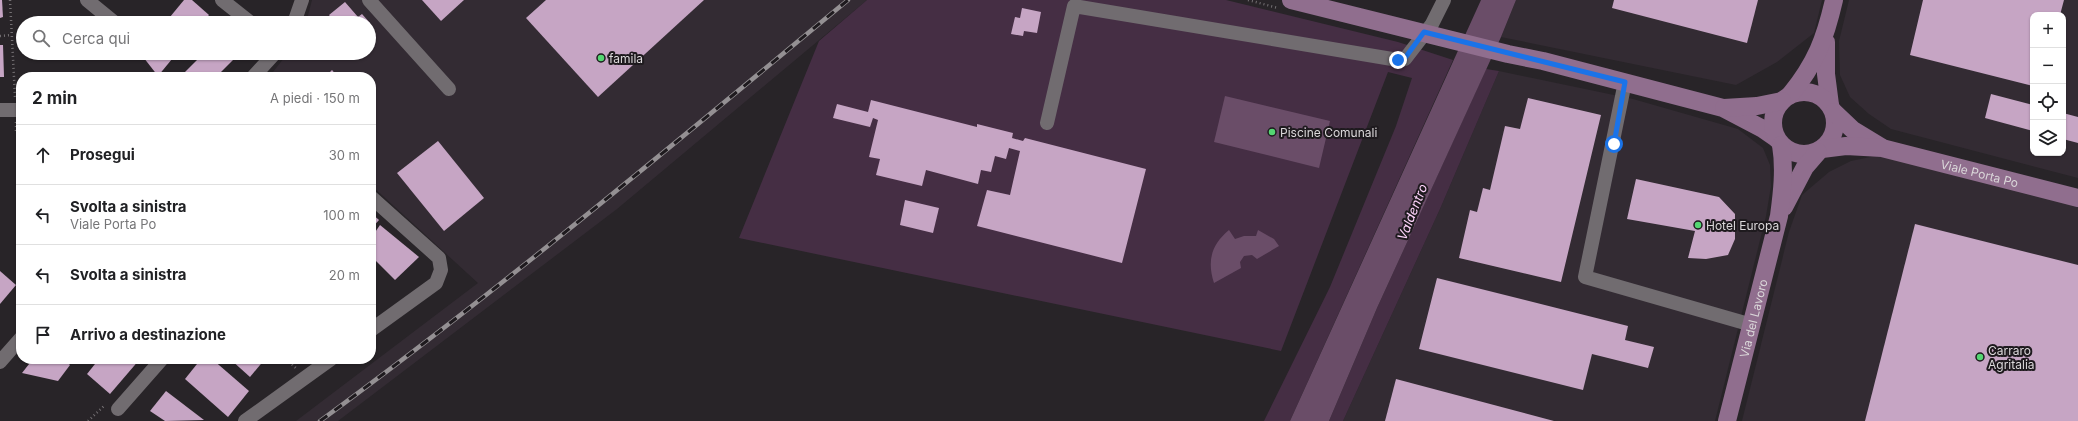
<!DOCTYPE html>
<html lang="it">
<meta charset="utf-8">
<style>
body{margin:0;font-family:Inter,sans-serif;background:#f2f2f2;color:#202124}
.controls{position:absolute;right:12px;top:12px;display:grid;overflow:hidden;border-radius:8px;box-shadow:0 1px 3px #0004}
.controls button{width:36px;height:36px;display:grid;place-items:center;padding:0;border:0;border-bottom:1px solid #e0e0e0;background:#fff;color:#202124;font:20px sans-serif}
.stop{position:absolute;width:12px;height:12px;margin:-9px;border:3px solid #1a73e8;border-radius:50%;background:#fff}
.stop.end{background:#1a73e8;border-color:#fff;box-shadow:0 1px 4px #0008}
.list{margin:0;padding:0;list-style:none}
h2{display:flex;justify-content:space-between;align-items:center;height:52px;margin:0;padding:0 16px;font-size:17px}
h2 small{font-size:13px;font-weight:400;color:#757577}
.list li{display:grid;grid-template-columns:26px 1fr auto;gap:12px;align-items:center;box-sizing:border-box;height:60px;padding:0 16px;border-top:1px solid #e0e0e0}
.list b{display:block;font-size:15px;white-space:nowrap}
.list p{margin:0;font-size:13px;white-space:nowrap;color:#757577}
.list em{font-size:13px;font-style:normal;color:#757577}
.icon{flex:none;width:22px;height:22px;fill:none;stroke:currentColor;stroke-width:2;stroke-linecap:round;stroke-linejoin:round}
.map{position:relative;flex:none;width:2078px;height:421px;overflow:hidden}
.search{position:absolute;background:#fff;box-shadow:0 1px 3px #0004;left:16px;top:16px;width:360px;height:44px;display:flex;align-items:center;gap:10px;box-sizing:border-box;padding:0 14px;border-radius:22px;color:#757577;font-size:15px}
.panel{position:absolute;background:#fff;box-shadow:0 1px 3px #0004;left:16px;top:72px;width:360px;height:292px;border-radius:16px}
.map>svg:first-child{display:block}
</style>
<div class="map">
<svg width="2078" height="421" viewBox="0 0 2078 421">
<rect width="100%" height="100%" fill="#282428"/>
<g fill="#332b33" fill-rule="evenodd">
<path d="M312,0H867L617,209L338,421H296L478,283L371,185V77H269L288,53H369V23H306Z"/>
<path d="M1516,0H1822L1814,33L1777,62L1736,85L1501,37Z"/>
<path d="M1849,0H2078V178L1891,129L1869,114L1850,97L1840,75L1839,41ZM2033,15H2063V153H2033Z"/>
<path d="M1499,71L1633,99L1738,129L1763,148L1770,165L1771,186L1766,216L1715,421H1343L1440,209Z"/>
<path d="M1885,154L2078,205V421H1742L1789,232L1802,195L1829,172L1851,161Z"/>
</g>
<g fill="#452e44">
<path d="M867,0H1226L1398,42L1453,60L1290,421H1264L1330,287L1396,126L1412,78L1388,72L1281,351L739,238L819,41Z"/>
<path d="M1486,69L1499,71L1440,209L1343,421H1329L1377,308Z"/>
</g>
<g fill="#6a4d68">
<path d="M1481,0H1516L1501,37L1377,308L1329,421H1290Z"/>
<path d="M1225,96L1330,121L1319,168L1214,142Z"/>
<path d="M1229,230L1235,239L1244,236H1256L1258,230L1274,239L1279,246L1257,259L1252,255L1244,256L1240,262L1241,268L1214,283C1207,261 1211,245 1229,230Z"/>
</g>
<g fill="#c6a5c4">
<path d="M0,0H2L3,17L0,18Z"/>
<path d="M184,0H192L209,15L202,23H165Z"/>
<path d="M422,0H464L441,21Z"/>
<path d="M546,0H704L598,97L526,18Z"/>
<path d="M1614,0H1758L1747,43L1612,8Z"/>
<path d="M1923,0H2064L2060,15H2033V86L1910,55Z"/>
<path d="M345,2L358,17L362,14L370,23H335L329,15Z"/>
<path d="M1022,8L1041,12L1037,33L1024,31L1023,36L1011,34L1015,17L1020,18Z"/>
<path d="M0,45H3L4,77H0Z"/>
<path d="M140,53H177L158,76Z"/>
<path d="M204,53H240L216,77H180Z"/>
<path d="M332,70L338,77H325Z"/>
<path d="M1991,94L2033,105V131L1985,118Z"/>
<path d="M1528,98L1601,115L1561,282L1459,258L1470,210L1477,212L1483,188L1490,190L1505,126L1520,129Z"/>
<path d="M871,100L977,127V124L1013,133L1012,138L1023,141L1025,138L1146,169L1122,263L977,226L987,190L1010,195L1020,151L1009,148L1006,159L995,156L991,172L981,170L978,184L926,170L922,186L876,175L880,159L869,157L878,120L873,118L870,127L833,118L837,104L868,112Z"/>
<path d="M2063,113L2078,117V143L2063,139Z"/>
<path d="M438,141L484,198L444,231L397,173Z"/>
<path d="M1636,179L1719,197L1735,214V239L1728,255L1706,259L1688,258L1695,231L1627,219Z"/>
<path d="M905,200L939,208L933,233L900,225Z"/>
<path d="M371,213L379,220L371,229Z"/>
<path d="M1915,224L2078,265V421H1865Z"/>
<path d="M380,225L419,257L395,280L371,256V238Z"/>
<path d="M0,271L16,285L0,304Z"/>
<path d="M1437,278L1628,326L1625,340L1654,347L1648,368L1592,354L1583,390L1419,349Z"/>
<path d="M33,359H64L70,365L58,381L22,373Z"/>
<path d="M99,359H140L110,394L87,374Z"/>
<path d="M201,359H212L249,391L228,417L185,379Z"/>
<path d="M230,359H265L250,377Z"/>
<path d="M1396,379L1554,421H1385Z"/>
<path d="M166,391L204,420L165,421L150,411Z"/>
</g>
<g fill="none" stroke-linecap="round" stroke-linejoin="round">
<g stroke="#747073" stroke-width="2.5" stroke-dasharray="1 3" stroke-linecap="butt">
<path d="M10,0L15,97"/>
<path d="M1248,0L1278,8"/>
<path d="M0,36L11,35"/>
<path d="M16,122V131L21,136"/>
<path d="M286,359L297,369"/>
<path d="M88,421L105,405"/>
</g>
<g stroke="#716c70" stroke-width="14">
<path d="M87,0L115,23"/>
<path d="M222,0L251,23"/>
<path d="M369,0L449,89"/>
<path d="M294,23L302,0"/>
<path d="M253,77L275,53"/>
<path d="M1625,82L1585,277L1752,325"/>
<path d="M0,110H16"/>
<path d="M1047,123L1074,6L1398,60L1405,59L1432,24L1444,0"/>
<path d="M371,197L439,258L441,270L436,283L371,330"/>
<path d="M0,362L21,338"/>
<path d="M118,409L162,359"/>
<path d="M245,421L331,359"/>
</g>
<g stroke="#906e8e" stroke-width="18">
<path d="M1291,0L1508,54L1543,61L1723,108L1763,129L1776,138"/>
<path d="M1826,42V74L1830,105"/>
<circle cx="1804" cy="123" r="31"/>
<path d="M1790,95C1816,63 1825,39 1834,0"/>
<path d="M1724,108L1757,106L1782,101"/>
<path d="M1834,112L1853,130L1881,147"/>
<path id="s1" d="M1822,149L1846,146L1882,148L2078,198"/>
<path d="M1784,207L1805,167L1818,152"/>
<path id="s2" d="M1727,421L1779,216C1782,193 1785,169 1781,145"/>
</g>
<g stroke="#949093" stroke-width="4.5">
<path id="rail" d="M320,421C502,288 675,143 848,0"/>
</g>
<use href="#rail" stroke="#1e1a1e" stroke-width="3" stroke-dasharray="9" stroke-linecap="butt"/>
</g>
<g fill="none" stroke-linecap="round" stroke-linejoin="round">
<path stroke="#1a73e8" stroke-width="5" d="M1398,60L1405,58L1424,32L1625,82L1614,144"/>
</g>
<g fill="#54d672" stroke="#1e1a1e" stroke-width="1.5">
<circle cx="601" cy="58" r="4"/>
<circle cx="1272" cy="132" r="4"/>
<circle cx="1698" cy="225" r="4"/>
<circle cx="1980" cy="357" r="4"/>
</g>
<g text-anchor="middle" dominant-baseline="central" stroke-width="4" stroke-linejoin="round" paint-order="stroke">
<g font-size="12" fill="#dbd8da" stroke="#1e1a1e" text-anchor="start">
<text x="609" y="58">famila</text>
<text x="1280" y="132">Piscine Comunali</text>
<text x="1706" y="225">Hotel Europa</text>
<text x="1988" y="350">Carraro<tspan x="1988" dy="14">Agritalia</tspan></text>
</g>
<g font-size="12" fill="#dbd8da" stroke="#1e1a1e">
<text stroke="none"><textPath href="#s1" startOffset="161">Viale Porta Po</textPath></text>
<text stroke="none"><textPath href="#s2" startOffset="106">Via del Lavoro</textPath></text>
</g>
<g font-size="13" font-style="italic" fill="#fdd3fa" stroke="#1e1a1e">
<text transform="translate(1412 212) rotate(-68)">Valdentro</text>
</g>
</g>
</svg>
<div class="controls">
<button>+</button>
<button>−</button>
<button><svg class="icon" aria-label="locate" viewBox="0 0 24 24"><circle cx="12" cy="12" r="6"/><path d="M12 2v4M12 18v4M2 12h4M18 12h4"/></svg></button>
<button><svg class="icon" aria-label="layers" viewBox="0 0 24 24"><path d="M12 4l9 5-9 5-9-5zM3 14l9 5 9-5"/></svg></button>
</div>
<div class="stop" style="left:1614px;top:144px"></div>
<div class="stop end" style="left:1398px;top:60px"></div>
<div class="search"><svg class="icon" aria-label="search" viewBox="0 0 24 24"><circle cx="10" cy="10" r="6"/><path d="M15 15l6 6"/></svg>Cerca qui</div>
<section class="panel">
<h2>2 min<small>A piedi · 150 m</small></h2>
<ul class="list">
<li><svg class="icon" aria-label="ahead" viewBox="0 0 24 24"><path d="M12 20V5M6 11l6-6 6 6"/></svg><div><b>Prosegui</b></div><em>30 m</em></li>
<li><svg class="icon" aria-label="left" viewBox="0 0 24 24"><path d="M17 20v-9H6M10 6l-5 5 5 5"/></svg><div><b>Svolta a sinistra</b><p>Viale Porta Po</p></div><em>100 m</em></li>
<li><svg class="icon" aria-label="left" viewBox="0 0 24 24"><path d="M17 20v-9H6M10 6l-5 5 5 5"/></svg><div><b>Svolta a sinistra</b></div><em>20 m</em></li>
<li><svg class="icon" aria-label="arrive" viewBox="0 0 24 24"><path d="M6 21V4h12l-3 4 3 4H6"/></svg><div><b>Arrivo a destinazione</b></div></li>
</ul>
</section>
</div>
